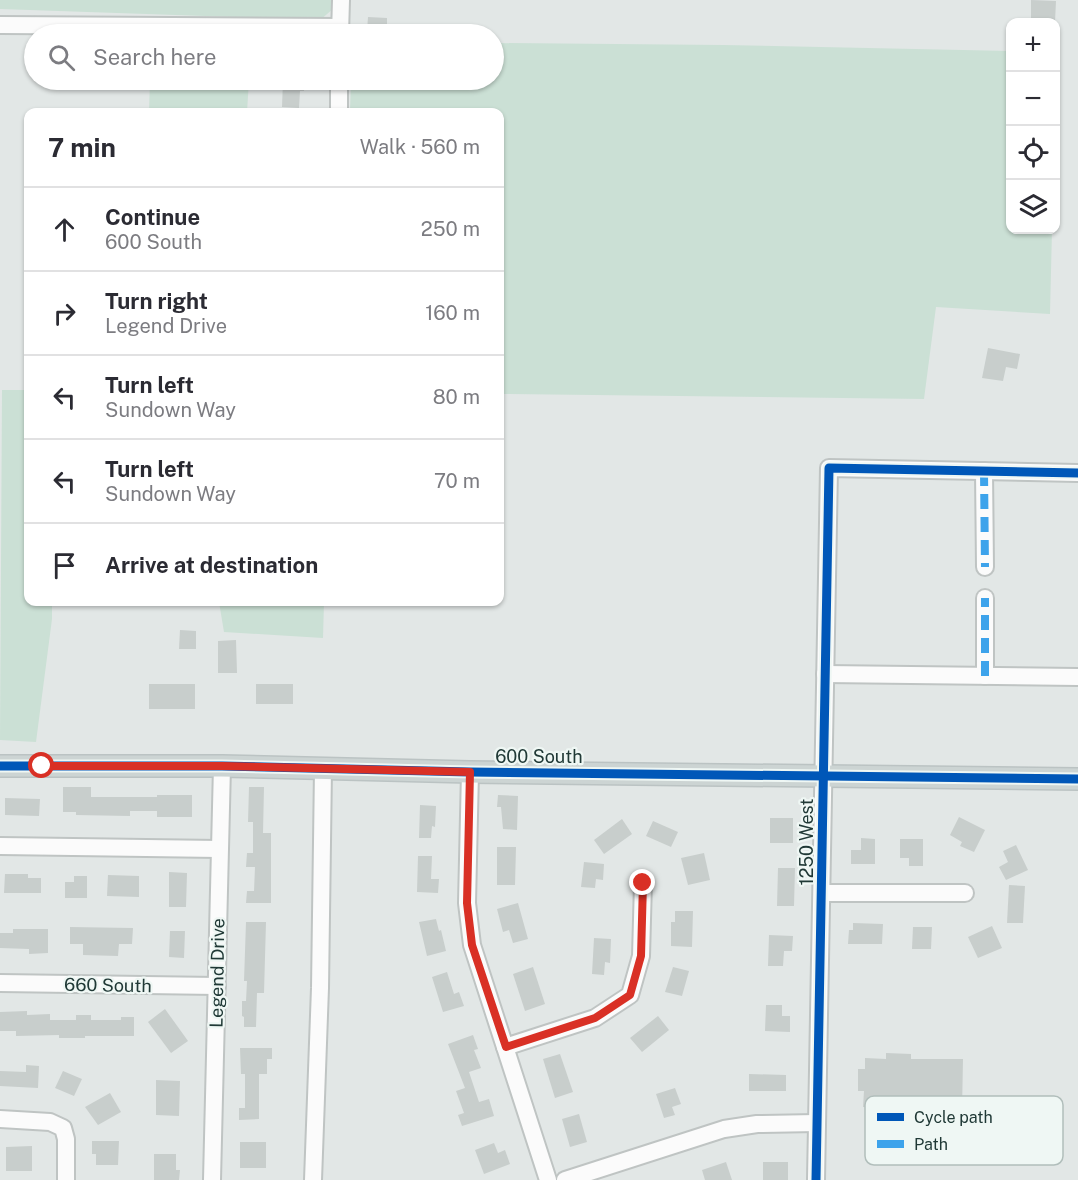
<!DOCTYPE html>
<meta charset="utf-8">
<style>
body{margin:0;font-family:"Public Sans",sans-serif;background:#f7f7f7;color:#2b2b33}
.controls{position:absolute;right:18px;top:18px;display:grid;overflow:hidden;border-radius:12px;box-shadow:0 2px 4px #0004}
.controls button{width:54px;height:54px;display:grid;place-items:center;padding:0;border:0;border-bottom:2px solid #e1e1e2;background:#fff;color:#2b2b33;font:30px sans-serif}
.stop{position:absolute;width:18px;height:18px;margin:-14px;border:4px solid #d93025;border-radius:50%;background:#fff}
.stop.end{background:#d93025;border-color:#fff;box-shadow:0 2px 6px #0008}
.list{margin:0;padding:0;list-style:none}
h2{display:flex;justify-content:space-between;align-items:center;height:78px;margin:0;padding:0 24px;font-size:26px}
h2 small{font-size:20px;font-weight:400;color:#7c7c81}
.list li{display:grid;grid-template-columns:39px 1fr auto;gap:18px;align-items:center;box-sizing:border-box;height:84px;padding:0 24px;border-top:2px solid #e1e1e2}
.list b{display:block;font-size:22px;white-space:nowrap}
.list p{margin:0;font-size:20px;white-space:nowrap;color:#7c7c81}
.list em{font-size:20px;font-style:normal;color:#7c7c81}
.icon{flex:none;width:33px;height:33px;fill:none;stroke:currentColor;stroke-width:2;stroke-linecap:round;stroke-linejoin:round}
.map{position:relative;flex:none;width:1078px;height:1180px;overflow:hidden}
.search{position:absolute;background:#fff;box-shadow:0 2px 4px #0004;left:24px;top:24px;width:480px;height:66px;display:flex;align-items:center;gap:15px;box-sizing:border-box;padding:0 21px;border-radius:33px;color:#7c7c81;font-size:22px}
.panel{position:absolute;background:#fff;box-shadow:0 2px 4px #0004;left:24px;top:108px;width:480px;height:498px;border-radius:12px}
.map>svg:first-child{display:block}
</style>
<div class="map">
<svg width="1078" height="1180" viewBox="0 0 1078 1180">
<rect width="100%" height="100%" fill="#e2e7e6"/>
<g fill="#cbe0d5">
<path d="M0,0H334L333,9L320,20L0,9Z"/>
<path d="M494,43L723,45L1010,51V230H1052L1050,314L936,307L924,399L500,394V112H350L351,80H494Z"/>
<path d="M150,80H249L247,112H149Z"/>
<path d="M2,390H28V602H52V619L36,742L0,740Z"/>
<path d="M219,602H324L323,638L224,632Z"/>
</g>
<g fill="#c8cecc">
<path d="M1031,0L1056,1L1055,22L1031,21Z"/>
<path d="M368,17L387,18V32L367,31Z"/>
<path d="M283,80H305L304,91H300L299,108L282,107Z"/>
<path d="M988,348L1020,354L1017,369L1006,367L1003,381L982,378Z"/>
<path d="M180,630L196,631V649H179Z"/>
<path d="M236,640L237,673H218V641Z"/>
<rect x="149" y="684" width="46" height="25"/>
<rect x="256" y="684" width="37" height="20"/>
<path d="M63,787H91V797H157V795H192V817H157V811H130V816L76,815V812H63Z"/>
<path d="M249,787H264L263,833H271V903H246L247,891H254L255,867H246L247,853H253V822H248Z"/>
<path d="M498,795L518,796L517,830L503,829L501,807H497Z"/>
<path d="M5,798L40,799L39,816L5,815Z"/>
<path d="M420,805L436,806L435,827L432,826L431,838H419Z"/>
<path d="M959,817L985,830L974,852L960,846L962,842L950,835Z"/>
<rect x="770" y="818" width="23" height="25"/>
<path d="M622,819L632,834L604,854L594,840Z"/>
<path d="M653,821L678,832L671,847L646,836Z"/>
<path d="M861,838L875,839V864H851V850H861Z"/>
<path d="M900,839H923V866H909V858H900Z"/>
<path d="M1016,845L1028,870L1006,880L999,867L1008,862L1003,851Z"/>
<path d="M497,847H516L515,885H497Z"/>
<path d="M704,853L710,880L688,885L681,858Z"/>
<path d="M418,856H432L431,879H439L438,893L417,892Z"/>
<path d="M584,862L604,864L603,880L596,879L595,888L581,887Z"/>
<path d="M778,868H795L794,906H777Z"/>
<path d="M169,872L187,873L186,907H169Z"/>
<path d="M5,874H28V878H41V893H4Z"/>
<path d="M108,875L139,876V897L107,896Z"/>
<path d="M74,876H87V898H65V882H74Z"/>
<path d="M1009,885L1025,886L1023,923H1007Z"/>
<path d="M518,903L528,939L513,943L509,930L503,932L497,909Z"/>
<path d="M675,911H693L692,947L671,946V922H675Z"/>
<path d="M436,919L439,931L441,930L446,951L427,956L419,922Z"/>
<path d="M246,922H266L264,993H257L256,1027H244V1017L242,1016V1001H246L247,981H244Z"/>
<path d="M853,923L883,924L882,944H848L849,930H853Z"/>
<path d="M992,926L1002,948L978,958L968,937Z"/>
<path d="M70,927L133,928L132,944H119L118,956L83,955V944H70Z"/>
<path d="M913,927H932L931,949H912Z"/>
<path d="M13,929H48V953L29,954V949L0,948V933H13Z"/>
<path d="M170,931H185L184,958L169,957Z"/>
<path d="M769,935L793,936L792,951H784L783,966H768Z"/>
<path d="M594,938L611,939L610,963L605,962L604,975L592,974Z"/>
<path d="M533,967L545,1004L525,1011L513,974Z"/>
<path d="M673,967L689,971L682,996L665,992Z"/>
<path d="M447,972L454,994L459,992L464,1006L443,1012L432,977Z"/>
<path d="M766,1005H782V1016H790V1032L765,1031Z"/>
<path d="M165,1009L188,1041L171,1053L148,1022Z"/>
<path d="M27,1011V1015L50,1014V1020H76V1015H91V1020H121V1017H134V1036H85V1038H59V1035L16,1036V1031H0V1012Z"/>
<path d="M658,1016L669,1030L642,1052L630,1038Z"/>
<path d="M473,1035L478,1049L474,1050L481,1068L469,1072L479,1102L489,1099L494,1116L462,1126L458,1115L464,1113L456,1091L465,1088L448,1044Z"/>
<path d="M240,1048H272V1059H267V1074H259V1119L239,1120V1108H245V1074H241Z"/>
<path d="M886,1053L911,1054V1059H963L962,1110L912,1109V1113H887V1108L863,1107L864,1091H858V1069H865V1058L886,1059Z"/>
<path d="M560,1054L573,1092L555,1098L543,1059Z"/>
<path d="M26,1065L39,1066L38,1088L0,1086V1071L26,1072Z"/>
<path d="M63,1071L82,1079L74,1096L55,1088Z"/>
<path d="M749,1074L786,1075V1091H749Z"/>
<path d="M156,1080L180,1081L179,1116L156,1115Z"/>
<path d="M675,1088L681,1104L672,1107L675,1115L664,1118L656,1094Z"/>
<path d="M110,1093L121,1112L98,1125L85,1107Z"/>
<path d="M579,1114L587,1142L570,1147L562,1119Z"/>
<path d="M92,1141H119L118,1165H96V1154H92Z"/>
<rect x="240" y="1142" width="26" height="26"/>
<path d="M494,1143L498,1153L505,1150L510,1164L484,1174L475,1150Z"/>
<path d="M32,1146V1171H6V1147Z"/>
<path d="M154,1154H176V1170H180L179,1180H154Z"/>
<path d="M726,1162L732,1180H705L702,1170Z"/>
<rect x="763" y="1162" width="25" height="18"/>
</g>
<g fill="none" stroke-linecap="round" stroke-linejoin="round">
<g stroke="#bfc4c3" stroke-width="20">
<g id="minor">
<path d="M0,25L340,27"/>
<path d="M340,34L341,0"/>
<path d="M339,112V80"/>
<path d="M984,471L985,567"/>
<path d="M825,674L1078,677"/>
<path d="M985,676V598"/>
<path d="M470,772L467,903L472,945L548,1180"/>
<path d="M0,846L219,849"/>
<path d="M823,893H965"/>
<path d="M0,983L217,986"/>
<path d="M505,1047L595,1018L630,995L641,956L643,883"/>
<path d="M0,1119L50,1122L63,1128L66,1139V1180"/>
<path d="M212,1180L222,766"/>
<path d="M313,1180L320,988L323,769"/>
<path d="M565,1180L724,1129L757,1124L816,1123"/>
<path d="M816,1180L829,468L1078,473"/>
</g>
</g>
<g stroke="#bbc3c3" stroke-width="24">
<path id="major" d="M0,766H222L470,772L1078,779"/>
</g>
<use href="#minor" stroke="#fbfbfb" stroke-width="16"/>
<use href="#major" stroke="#ccd4d3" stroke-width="21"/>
<g stroke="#3da3eb" stroke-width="8" stroke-dasharray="15 8" stroke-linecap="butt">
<path d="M984,471L985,567"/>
<path d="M985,676V598"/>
</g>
<g stroke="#eff7f4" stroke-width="13">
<g id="cycleway">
<path d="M0,766H222L470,772L1078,779"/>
<path d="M816,1180L829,468L1078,473"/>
</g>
</g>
<use href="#cycleway" stroke="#0057b8" stroke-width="9"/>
</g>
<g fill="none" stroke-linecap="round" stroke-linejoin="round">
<path stroke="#d93025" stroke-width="8" d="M42,766H222L470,772L467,903L472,945L506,1047L595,1018L630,995L641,956L643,883"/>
</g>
<g text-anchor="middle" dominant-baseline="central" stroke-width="4.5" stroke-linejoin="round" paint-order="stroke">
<g font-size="18" fill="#203936" stroke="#eff7f4">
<text x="539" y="756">600 South</text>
<text transform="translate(806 842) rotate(-90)">1250 West</text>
<text transform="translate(217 973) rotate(-89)">Legend Drive</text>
<text transform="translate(108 985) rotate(1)">660 South</text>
</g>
</g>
<rect x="865" y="1096" width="198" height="69" rx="9" fill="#eff7f4" stroke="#b1bebb" stroke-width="1.5"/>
<rect x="877" y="1113" width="27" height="8" fill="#0057b8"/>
<rect x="877" y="1140" width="27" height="8" fill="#3da3eb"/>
<g font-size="16" fill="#203936">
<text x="914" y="1123">Cycle path</text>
<text x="914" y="1150">Path</text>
</g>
</svg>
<div class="controls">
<button>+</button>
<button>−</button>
<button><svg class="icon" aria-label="locate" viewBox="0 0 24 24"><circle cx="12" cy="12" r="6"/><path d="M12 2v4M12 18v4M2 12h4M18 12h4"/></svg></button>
<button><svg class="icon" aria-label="layers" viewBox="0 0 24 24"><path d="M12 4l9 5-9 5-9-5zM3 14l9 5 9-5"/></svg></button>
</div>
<div class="stop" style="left:42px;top:766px"></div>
<div class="stop end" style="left:643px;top:883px"></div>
<div class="search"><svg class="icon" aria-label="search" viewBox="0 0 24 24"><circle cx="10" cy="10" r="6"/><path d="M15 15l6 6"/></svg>Search here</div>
<section class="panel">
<h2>7 min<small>Walk · 560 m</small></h2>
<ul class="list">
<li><svg class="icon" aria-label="ahead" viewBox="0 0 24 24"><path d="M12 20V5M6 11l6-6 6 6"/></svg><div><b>Continue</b><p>600 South</p></div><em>250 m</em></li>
<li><svg class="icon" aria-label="right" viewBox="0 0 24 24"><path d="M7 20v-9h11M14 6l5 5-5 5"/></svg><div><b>Turn right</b><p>Legend Drive</p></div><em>160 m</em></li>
<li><svg class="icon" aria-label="left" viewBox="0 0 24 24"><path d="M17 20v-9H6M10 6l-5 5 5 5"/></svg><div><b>Turn left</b><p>Sundown Way</p></div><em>80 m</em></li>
<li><svg class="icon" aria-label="left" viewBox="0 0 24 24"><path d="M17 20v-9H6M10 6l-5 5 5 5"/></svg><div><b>Turn left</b><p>Sundown Way</p></div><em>70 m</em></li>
<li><svg class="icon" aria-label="arrive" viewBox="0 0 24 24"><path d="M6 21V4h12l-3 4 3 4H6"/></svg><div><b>Arrive at destination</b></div></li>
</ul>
</section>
</div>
